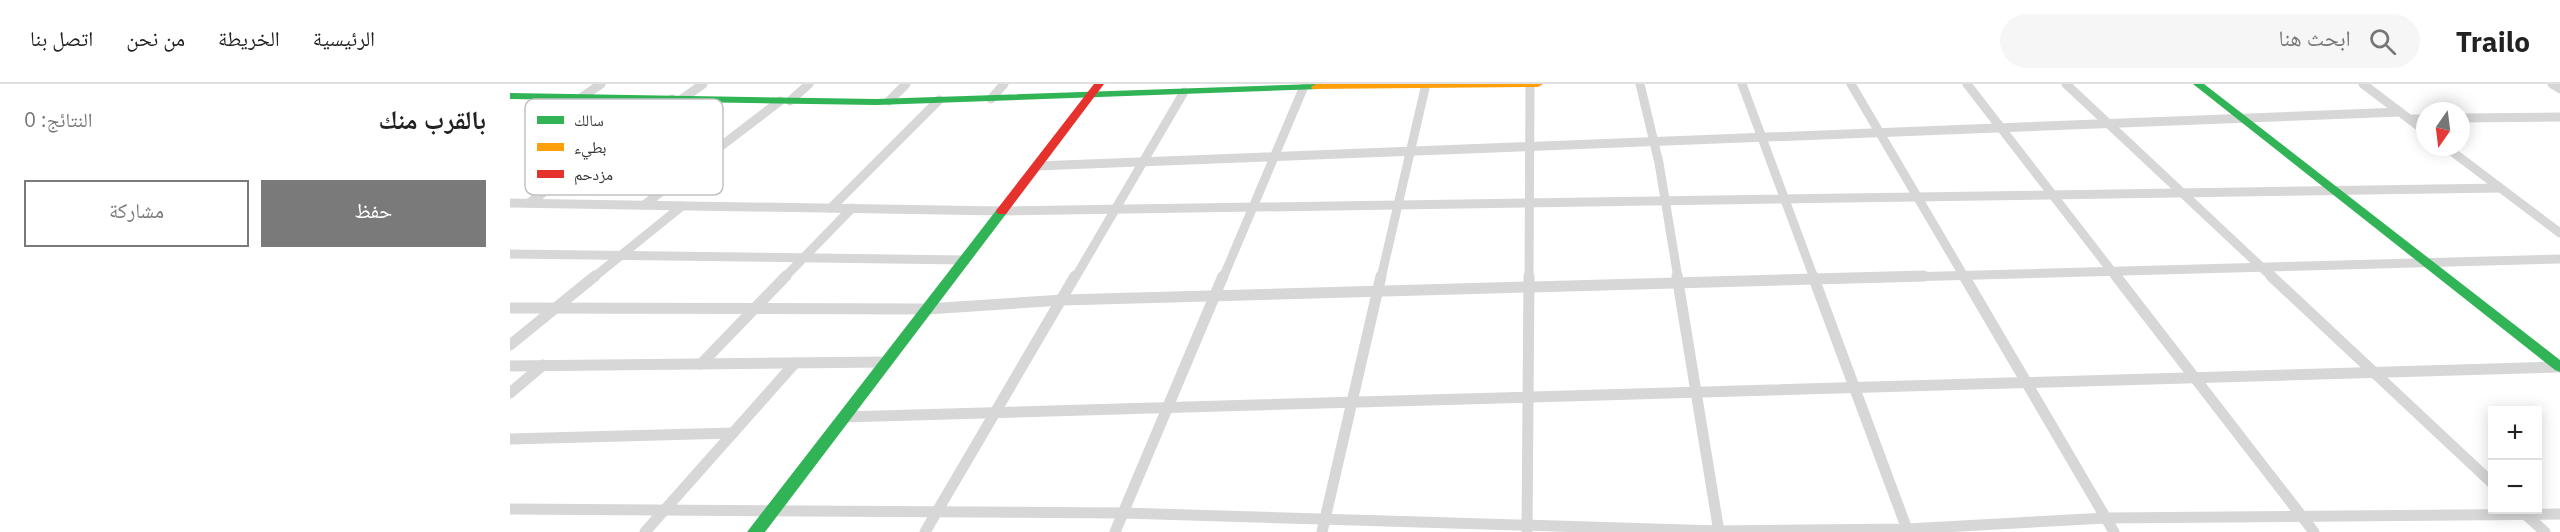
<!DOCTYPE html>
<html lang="ar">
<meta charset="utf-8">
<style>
body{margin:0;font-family:"IBM Plex Sans","Noto Naskh Arabic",sans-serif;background:#f6f6f6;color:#222;direction:rtl}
.controls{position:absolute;right:18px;bottom:18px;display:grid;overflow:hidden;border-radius:0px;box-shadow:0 3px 15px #0003}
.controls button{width:54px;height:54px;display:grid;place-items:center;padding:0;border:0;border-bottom:2px solid #e0e0e0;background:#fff;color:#222;font:30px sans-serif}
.compass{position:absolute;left:1906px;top:18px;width:54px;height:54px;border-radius:50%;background:#fff;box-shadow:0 3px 15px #0003;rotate:194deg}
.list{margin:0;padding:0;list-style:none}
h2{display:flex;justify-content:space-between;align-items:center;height:78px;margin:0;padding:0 24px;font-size:26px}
h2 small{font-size:20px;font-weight:400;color:#767676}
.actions{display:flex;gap:12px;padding:18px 24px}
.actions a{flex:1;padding:14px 0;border:2px solid #7a7a7a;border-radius:0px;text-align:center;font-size:21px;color:#7a7a7a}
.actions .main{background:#7a7a7a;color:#fff}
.icon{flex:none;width:33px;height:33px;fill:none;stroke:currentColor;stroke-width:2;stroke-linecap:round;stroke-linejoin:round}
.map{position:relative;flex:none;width:2050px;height:448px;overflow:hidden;direction:ltr}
header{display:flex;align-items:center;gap:36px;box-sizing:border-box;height:84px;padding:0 30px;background:#fff;border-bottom:2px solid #e0e0e0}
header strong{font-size:28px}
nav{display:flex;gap:33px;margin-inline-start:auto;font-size:21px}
.search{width:420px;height:54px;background:#f6f6f6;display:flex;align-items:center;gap:15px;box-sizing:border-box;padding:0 21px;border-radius:33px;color:#767676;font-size:22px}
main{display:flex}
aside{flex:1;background:#fff}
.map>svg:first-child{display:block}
</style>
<header>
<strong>Trailo</strong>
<div class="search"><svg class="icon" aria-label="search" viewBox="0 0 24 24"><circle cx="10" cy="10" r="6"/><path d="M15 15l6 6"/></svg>ابحث هنا</div>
<nav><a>الرئيسية</a><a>الخريطة</a><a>من نحن</a><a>اتصل بنا</a></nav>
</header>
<main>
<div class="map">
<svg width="2050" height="448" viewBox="0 0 2050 448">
<rect width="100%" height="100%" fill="#fff"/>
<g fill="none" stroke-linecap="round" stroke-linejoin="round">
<g stroke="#d7d7d7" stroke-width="9">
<path d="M1130,0L1149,79L1168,194"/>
<path d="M1232,0L1304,194"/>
<path d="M1341,0L1455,194"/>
<path d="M1457,0L1607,194"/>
<path d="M1556,0L1763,194"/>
<path d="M1853,0L1915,47"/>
<path d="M2042,0L2050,5"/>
<path d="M72,13L91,0"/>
<path d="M172,15L193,0"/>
<path d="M481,15L494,0"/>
<path d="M280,17L299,0"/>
<path d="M379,17L396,0"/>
<path d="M1951,34L2050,33"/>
<path d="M1900,35H1915"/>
<path d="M1936,63L2050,149"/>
<path d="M527,82L1890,28"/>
<path d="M0,119L492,127L1990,104"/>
<path d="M19,119L162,15"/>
<path d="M134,121L270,17"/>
<path d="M321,124L429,16"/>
<path d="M0,170L454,176"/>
<path d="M83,194L172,122"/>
<path d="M274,194L342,124"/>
<path d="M565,194L674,8"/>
<path d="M713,194L795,0"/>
<path d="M871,194L916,0"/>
<path d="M1019,194L1020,0"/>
<path d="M1360,194L2050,175"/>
</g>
<g stroke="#d7d7d7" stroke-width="11">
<path d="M1167,192L1209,448"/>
<path d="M1303,192L1398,448"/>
<path d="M1454,192L1604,448"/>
<path d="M1606,192L1804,448"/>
<path d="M1761,192L1982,399"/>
<path d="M0,224L417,225L553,216L1414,192"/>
<path d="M0,261L85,192"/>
<path d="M191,280L276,192"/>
<path d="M0,282L376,278"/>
<path d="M0,309L33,281"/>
<path d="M334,333L2050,283"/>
<path d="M0,355L223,349"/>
<path d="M0,425L613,429L1209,447L1397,445L1596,434L2050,430"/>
<path d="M2015,430L2035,448"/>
<path d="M135,448L285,279"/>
<path d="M415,448L565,192"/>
<path d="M605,448L713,192"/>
<path d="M812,448L871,192"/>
<path d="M1017,448L1019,192"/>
</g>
<g fill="#30b455" fill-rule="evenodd">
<path d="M806,0L811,3L810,5L366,21L0,15V9L366,15Z"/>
<path d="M1683,0H1694L2050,276V288L2045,286Z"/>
<path d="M492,123L496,124L498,127L496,130L255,448H237L488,124Z"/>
</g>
<path fill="#ff9f0a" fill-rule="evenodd" d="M806,0H1033L1028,3L802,5L801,3Z"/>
<path fill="#e5322d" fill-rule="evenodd" d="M584,0H594L496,130H488L486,127L488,124Z"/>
</g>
<rect x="15" y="15" width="198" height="96" rx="9" fill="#fff" stroke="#c2c2c2" stroke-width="1.5"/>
<rect x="27" y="32" width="27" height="8" fill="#30b455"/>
<rect x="27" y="59" width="27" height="8" fill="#ff9f0a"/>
<rect x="27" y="86" width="27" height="8" fill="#e5322d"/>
<g font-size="16" fill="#333">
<text x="64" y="42">سالك</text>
<text x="64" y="69">بطيء</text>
<text x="64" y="96">مزدحم</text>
</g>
</svg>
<div class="controls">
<button>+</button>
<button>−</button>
</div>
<svg class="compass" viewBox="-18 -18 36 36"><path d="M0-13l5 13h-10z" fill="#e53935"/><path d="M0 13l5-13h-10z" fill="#767676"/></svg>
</div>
<aside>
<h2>بالقرب منك<small>النتائج: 0</small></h2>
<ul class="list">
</ul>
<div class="actions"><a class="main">حفظ</a><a>مشاركة</a></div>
</aside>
</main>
